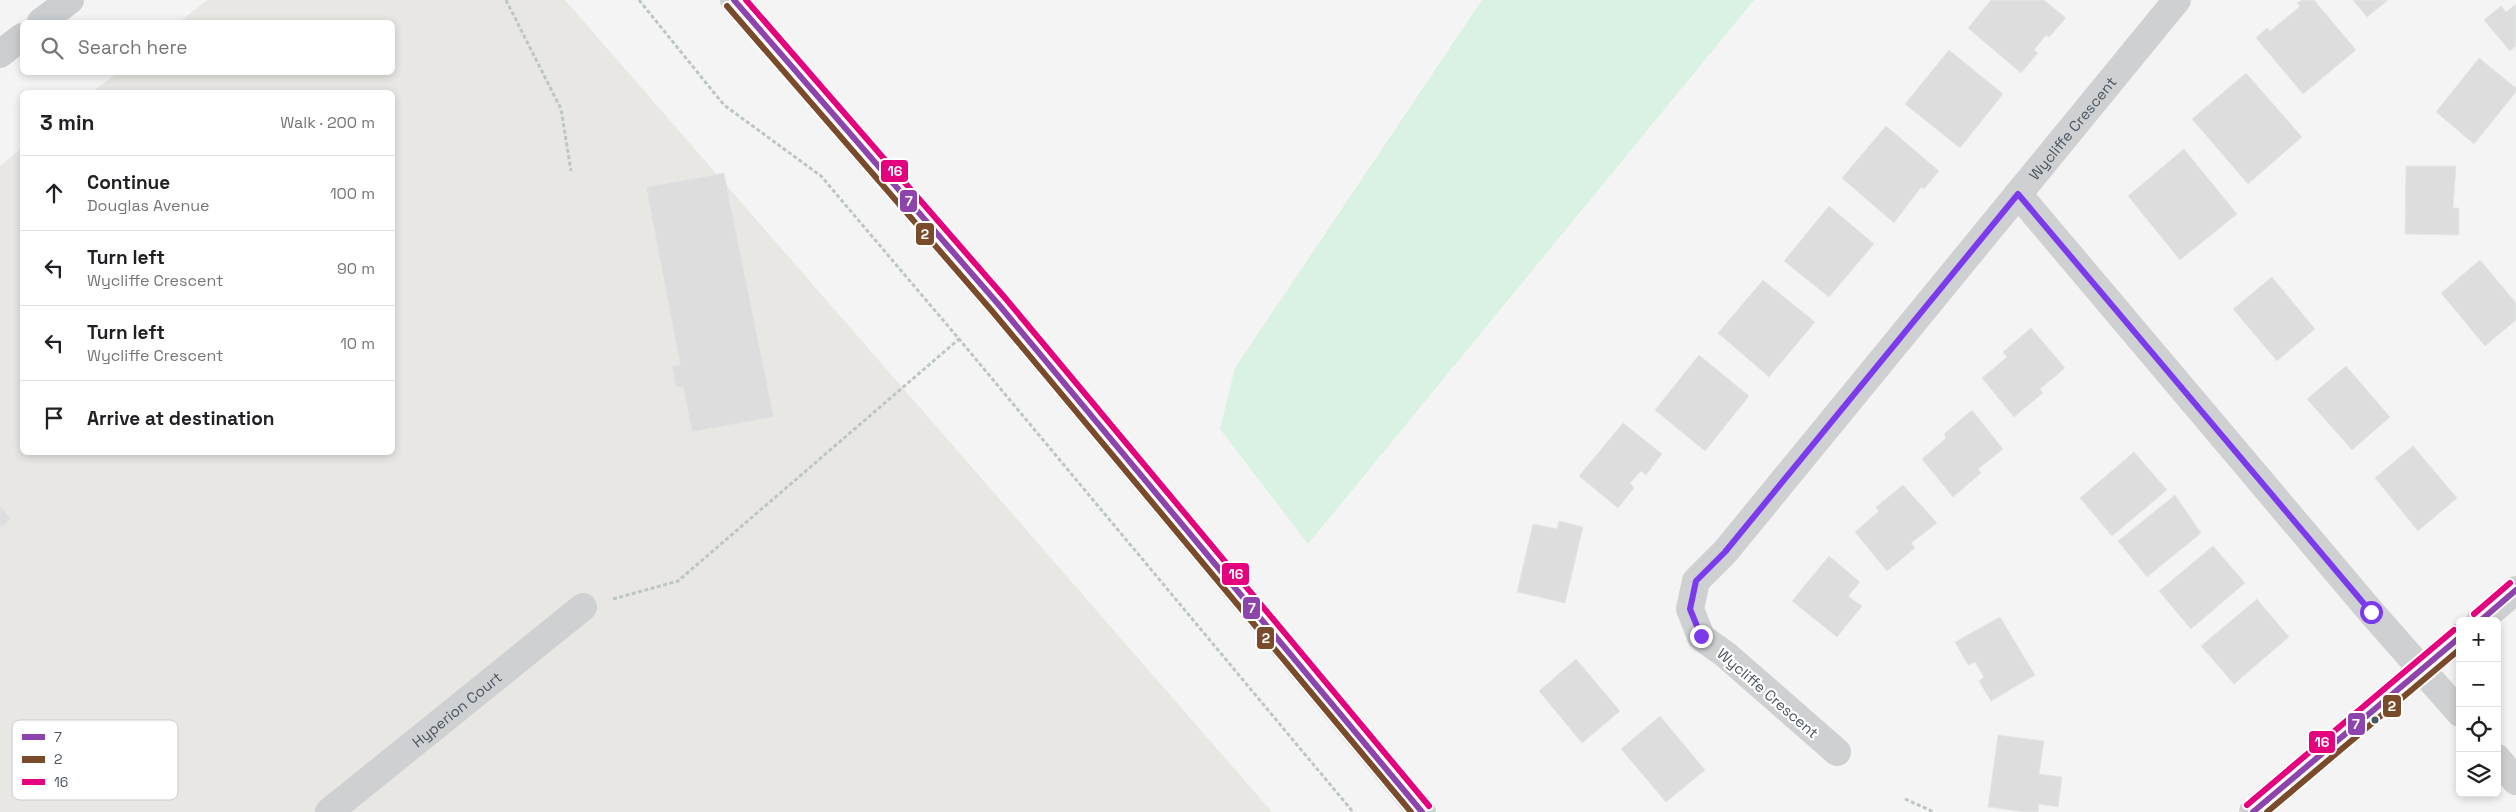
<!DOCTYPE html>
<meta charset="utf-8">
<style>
body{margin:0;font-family:"Space Grotesk",sans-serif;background:#f2f2f2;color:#202124}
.controls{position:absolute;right:15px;bottom:15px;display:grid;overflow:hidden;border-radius:8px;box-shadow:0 2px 8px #0003}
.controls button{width:45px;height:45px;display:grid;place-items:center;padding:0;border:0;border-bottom:1px solid #e0e0e0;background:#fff;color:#202124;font:25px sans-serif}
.stop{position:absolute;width:15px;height:15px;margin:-11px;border:4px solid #7c3aed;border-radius:50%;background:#fff}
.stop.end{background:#7c3aed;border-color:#fff;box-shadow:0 1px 5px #0008}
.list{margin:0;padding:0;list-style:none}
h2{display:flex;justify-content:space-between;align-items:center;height:65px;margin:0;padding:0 20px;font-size:21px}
h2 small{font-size:16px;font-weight:400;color:#757577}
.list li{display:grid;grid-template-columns:32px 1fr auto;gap:15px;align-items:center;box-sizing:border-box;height:75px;padding:0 20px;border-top:1px solid #e0e0e0}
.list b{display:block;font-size:19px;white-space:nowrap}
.list p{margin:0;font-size:16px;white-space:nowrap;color:#757577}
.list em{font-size:16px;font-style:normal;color:#757577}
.icon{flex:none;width:28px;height:28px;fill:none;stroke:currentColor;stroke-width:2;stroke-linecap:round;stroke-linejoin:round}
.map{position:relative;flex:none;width:2516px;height:812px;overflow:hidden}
.search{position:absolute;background:#fff;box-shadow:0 2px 8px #0003;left:20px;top:20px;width:375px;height:55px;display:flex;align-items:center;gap:12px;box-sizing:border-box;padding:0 18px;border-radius:8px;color:#757577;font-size:19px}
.panel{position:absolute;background:#fff;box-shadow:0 2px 8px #0003;left:20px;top:90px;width:375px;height:365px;border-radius:8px}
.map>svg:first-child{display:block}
</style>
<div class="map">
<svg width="2516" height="812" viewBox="0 0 2516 812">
<rect width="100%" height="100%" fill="#f4f4f4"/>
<path fill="#e8e7e3" d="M207,0H565L1272,812H0V166L22,148V452H392V92H92L117,73L392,72V22H179Z"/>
<path fill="#d9f2e3" d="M1482,0H1754L1308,544L1220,429L1235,368Z"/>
<g fill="#ddddde" stroke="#e5e6e7">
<path d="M1991,0H2044L2066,18L2049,37L2046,35L2034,50L2038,53L2021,73L1968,28Z"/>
<path d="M2302,0H2314L2356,50L2303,94L2256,38L2267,28L2270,31L2297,9L2300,6L2297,3Z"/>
<path d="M2353,0H2388L2367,17Z"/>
<path d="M2516,4V46L2510,51L2484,20L2501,6L2506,12Z"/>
<path d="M1949,50L2003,94L1960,148L1905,104Z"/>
<path d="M2479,58L2516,88V92L2474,144L2436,112Z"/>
<path d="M2246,73L2302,137L2248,184L2192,119Z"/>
<path d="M1886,126L1939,171L1924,189L1921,187L1894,223L1842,178Z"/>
<path d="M2184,149L2237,214L2180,260L2128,196Z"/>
<path d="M2406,166H2456L2453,208H2459V235L2405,234Z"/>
<path d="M724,173L774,417L692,432L683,387L676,388L672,366L680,365L646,187Z"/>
<path d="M1829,206L1874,244L1829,297L1784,261Z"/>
<path d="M2480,260L2516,303V320L2485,346L2441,293Z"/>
<path d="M2272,277L2315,329L2277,361L2233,309Z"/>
<path d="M1763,280L1815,322L1769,377L1718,333Z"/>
<path d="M2031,328L2065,368L2040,389L2043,393L2014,417L1982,378L2007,357L2003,352Z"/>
<path d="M1699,355L1749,396L1705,451L1655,410Z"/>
<path d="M2346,366L2390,417L2352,450L2307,399Z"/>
<path d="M1972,410L2003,449L1978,469L1981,473L1953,497L1922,459L1946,438L1944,434Z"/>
<path d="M1623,423L1662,454L1646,475L1641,471L1630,483L1634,488L1618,508L1579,476Z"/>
<path d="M2413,446L2457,498L2418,531L2375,478Z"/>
<path d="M2134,452L2167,490L2112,536L2080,498Z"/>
<path d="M1903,485L1937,523L1911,543L1915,548L1887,571L1855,532L1879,511L1876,507Z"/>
<path d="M2175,495L2201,533L2147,577L2118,541Z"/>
<path d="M0,506L11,519L0,528Z"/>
<path d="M1559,521L1583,527L1565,603L1517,592L1533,524L1557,529Z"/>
<path d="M2213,546L2245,583L2191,629L2159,591Z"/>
<path d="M1829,556L1860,582L1848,596L1862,606L1837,637L1792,601Z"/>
<path d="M2257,599L2289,637L2234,684L2201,646Z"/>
<path d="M2000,617L2035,675L1991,701L1979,681L1984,677L1975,662L1968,665L1955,642Z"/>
<path d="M1576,659L1620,711L1582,743L1539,691Z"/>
<path d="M1660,716L1705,770L1666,802L1621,749Z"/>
<path d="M1998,735L2044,741L2039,774L2062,777L2058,807L2039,804L2038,812H2025L1988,807Z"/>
</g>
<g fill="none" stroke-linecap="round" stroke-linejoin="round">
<g stroke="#bcc7c4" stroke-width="3" stroke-dasharray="4 2.5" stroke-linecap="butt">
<path d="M506,0L561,109L571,171"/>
<path d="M639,0L724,105L821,176L959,339L1353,812"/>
<path d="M613,599L678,581L959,339"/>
<path d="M1905,799L1934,812"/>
</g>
<g stroke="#ced0d2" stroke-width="28">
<path d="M2018,194L2371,612L2460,713"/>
<path id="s1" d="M1837,752L1726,655L1701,637L1690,609L1696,581L1725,552L2177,0"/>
<path d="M2497,758L2516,781"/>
<path id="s2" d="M329,812L583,607"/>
</g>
<g stroke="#ced0d2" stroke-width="28">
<path d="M734,0L999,305L1422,812"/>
<path d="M2480,621L2516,590"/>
<path d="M2253,812L2460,637"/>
</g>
<g stroke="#caced1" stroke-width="28">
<path d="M41,22L70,0"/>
<path d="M0,54L22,37"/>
</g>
<g stroke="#fff" stroke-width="10">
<g id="bus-1">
<path d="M734,0L999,305L1422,812"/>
<path d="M2480,621L2516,590"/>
<path d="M2253,812L2460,637"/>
</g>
</g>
<g stroke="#fff" stroke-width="10">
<g id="bus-2">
<path d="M727,6L992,311L1411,812"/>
<path d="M2267,812L2460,649"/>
</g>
</g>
<g stroke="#fff" stroke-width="10">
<g id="bus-3">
<path d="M746,0L1006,299L1429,806"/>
<path d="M2474,614L2510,583"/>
<path d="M2247,805L2454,630"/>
</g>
</g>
<use href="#bus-1" stroke="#8e44ad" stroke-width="6"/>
<use href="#bus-2" stroke="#7a4b2a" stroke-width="6"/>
<use href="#bus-3" stroke="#e5007d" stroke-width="6"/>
</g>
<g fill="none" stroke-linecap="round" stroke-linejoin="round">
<path stroke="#7c3aed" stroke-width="6" d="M1701,636L1690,609L1696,581L1725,552L2018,194L2371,612"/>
</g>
<circle fill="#4a5661" stroke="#fff" stroke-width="2" cx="2375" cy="720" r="4.5"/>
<g text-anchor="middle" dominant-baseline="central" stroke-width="4.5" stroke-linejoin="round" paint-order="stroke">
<g font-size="15" fill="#4a5661" stroke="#fff">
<text stroke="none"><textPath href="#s1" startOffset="826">Wycliffe Crescent</textPath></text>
<text transform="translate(1768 693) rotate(41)">Wycliffe Crescent</text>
<text stroke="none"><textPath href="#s2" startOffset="164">Hyperion Court</textPath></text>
</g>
</g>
<rect x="12" y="720" width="166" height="80" rx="8" fill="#fff" stroke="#c9ccd0" stroke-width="1"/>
<rect x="22" y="734" width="23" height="6" fill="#8e44ad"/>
<rect x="22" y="756" width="23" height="7" fill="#7a4b2a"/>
<rect x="22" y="779" width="23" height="6" fill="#e5007d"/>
<g font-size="14" fill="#4a5661">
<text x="54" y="742">7</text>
<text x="54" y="764">2</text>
<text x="54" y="787">16</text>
</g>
<g stroke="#fff" stroke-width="2">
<rect x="880" y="159" width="29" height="24" rx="5" fill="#e5007d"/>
<rect x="899" y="189" width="19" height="24" rx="5" fill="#8e44ad"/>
<rect x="915" y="222" width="20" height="24" rx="5" fill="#7a4b2a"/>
<rect x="1221" y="562" width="29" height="24" rx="5" fill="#e5007d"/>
<rect x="1242" y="596" width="19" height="24" rx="5" fill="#8e44ad"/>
<rect x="1256" y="626" width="19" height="24" rx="5" fill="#7a4b2a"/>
<rect x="2382" y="694" width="20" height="24" rx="5" fill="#7a4b2a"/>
<rect x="2347" y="712" width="19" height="24" rx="5" fill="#8e44ad"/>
<rect x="2308" y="730" width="28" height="24" rx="5" fill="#e5007d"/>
</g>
<g font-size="14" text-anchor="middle" font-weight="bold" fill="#fff">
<text x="895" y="176">16</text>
<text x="909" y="206">7</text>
<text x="925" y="239">2</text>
<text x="1236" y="579">16</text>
<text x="1252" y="613">7</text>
<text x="1266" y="643">2</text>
<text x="2392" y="711">2</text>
<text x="2356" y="729">7</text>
<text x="2322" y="747">16</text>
</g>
</svg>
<div class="controls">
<button>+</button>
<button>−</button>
<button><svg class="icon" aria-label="locate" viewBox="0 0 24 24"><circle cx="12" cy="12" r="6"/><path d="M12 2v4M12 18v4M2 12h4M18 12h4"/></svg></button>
<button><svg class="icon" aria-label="layers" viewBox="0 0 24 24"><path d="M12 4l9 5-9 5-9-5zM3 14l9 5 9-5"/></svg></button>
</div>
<div class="stop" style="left:2371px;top:612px"></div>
<div class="stop end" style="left:1701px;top:636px"></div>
<div class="search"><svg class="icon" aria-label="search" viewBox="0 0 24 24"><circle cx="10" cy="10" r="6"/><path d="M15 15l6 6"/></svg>Search here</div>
<section class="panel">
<h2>3 min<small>Walk · 200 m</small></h2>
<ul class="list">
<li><svg class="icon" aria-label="ahead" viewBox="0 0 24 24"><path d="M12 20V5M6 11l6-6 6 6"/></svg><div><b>Continue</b><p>Douglas Avenue</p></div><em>100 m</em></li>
<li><svg class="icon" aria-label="left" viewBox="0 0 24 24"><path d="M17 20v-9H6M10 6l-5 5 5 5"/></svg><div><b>Turn left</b><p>Wycliffe Crescent</p></div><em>90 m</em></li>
<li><svg class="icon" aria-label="left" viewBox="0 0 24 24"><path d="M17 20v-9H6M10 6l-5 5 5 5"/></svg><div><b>Turn left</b><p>Wycliffe Crescent</p></div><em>10 m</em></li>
<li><svg class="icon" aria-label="arrive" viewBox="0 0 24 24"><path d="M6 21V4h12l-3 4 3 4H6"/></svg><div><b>Arrive at destination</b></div></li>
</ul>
</section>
</div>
